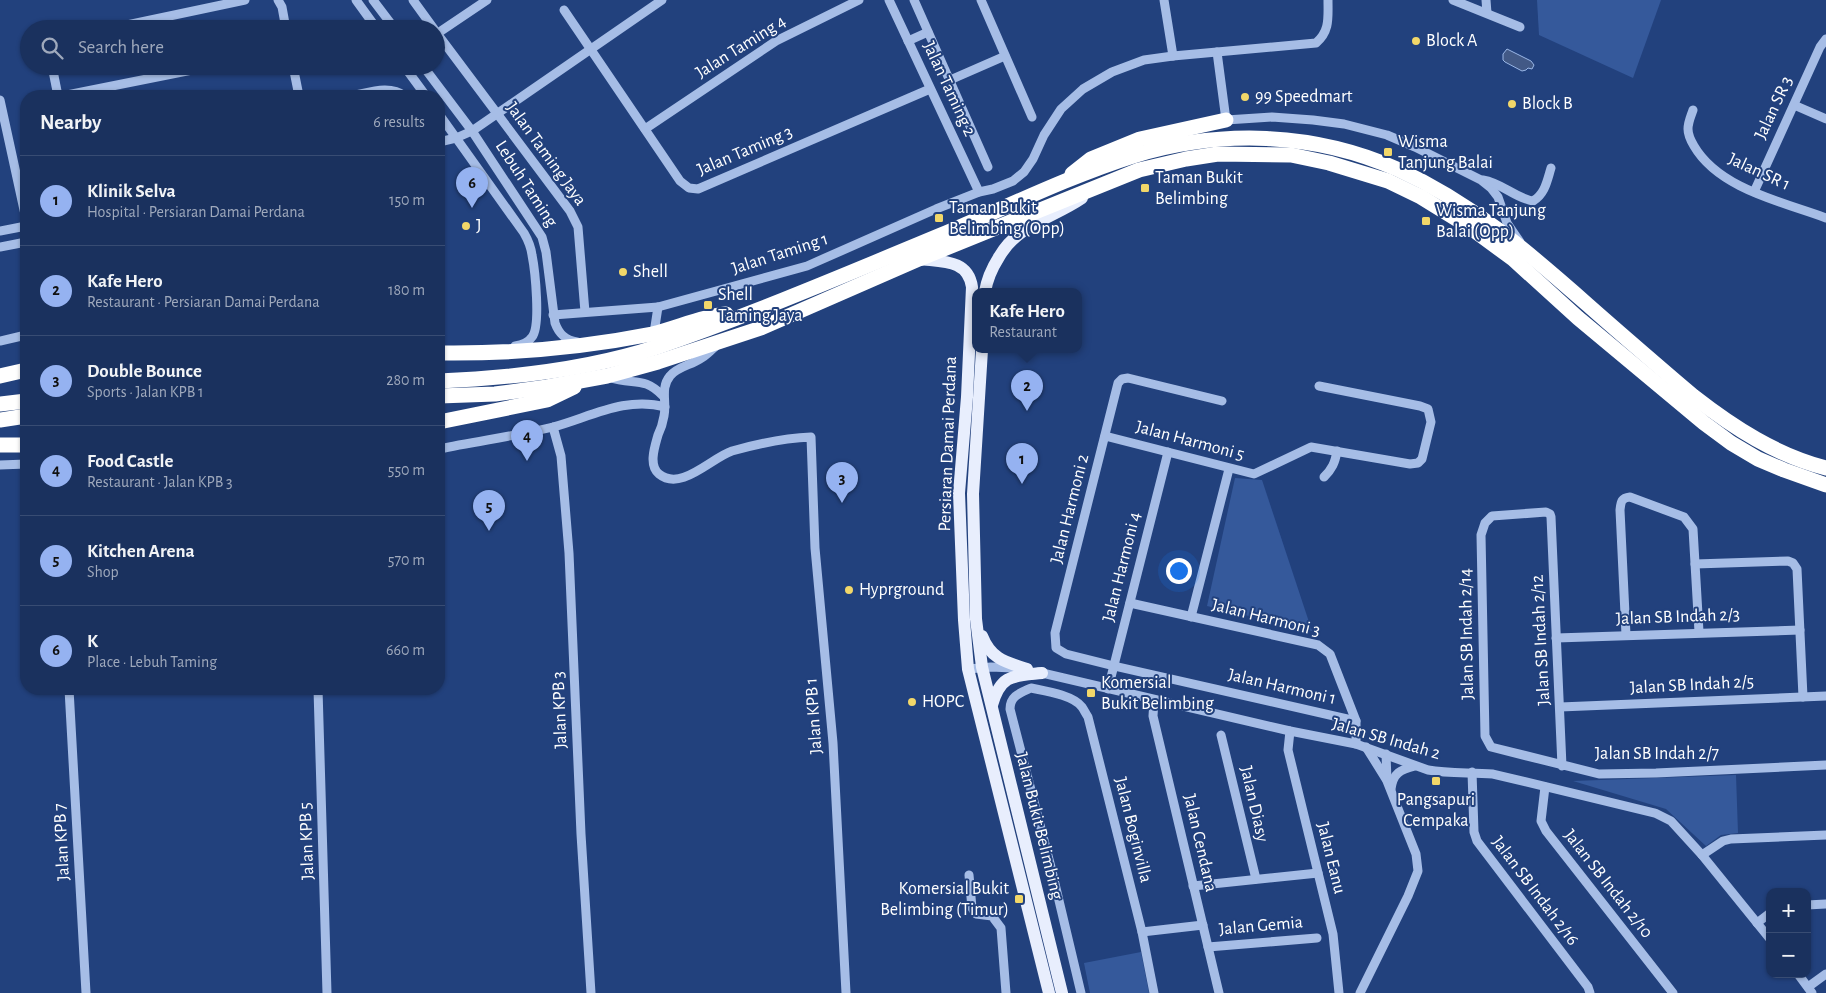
<!DOCTYPE html>
<meta charset="utf-8">
<style>
body{margin:0;font-family:"Alegreya Sans",sans-serif;background:#273d67;color:#f1f3f6}
.controls{position:absolute;right:15px;bottom:15px;display:grid;overflow:hidden;border-radius:10px;box-shadow:0 1px 4px #0004}
.controls button{width:45px;height:45px;display:grid;place-items:center;padding:0;border:0;border-bottom:1px solid #384c73;background:#1a315e;color:#f1f3f6;font:25px sans-serif}
.you{position:absolute;left:1178px;top:570px;width:18px;height:18px;margin:-12px;border:4px solid #fff;border-radius:50%;background:#1a73e8;box-shadow:0 0 0 8px #1a73e833}
.badge{display:grid;place-items:center;width:32px;height:32px;border-radius:50%;background:#95b2f1;color:#111;font-size:16px;font-weight:700}
.pin{position:absolute;translate:-50% -41px;filter:drop-shadow(0 1px 2px #0008)}
.pin::after{content:'';position:absolute;top:26px;width:18px;height:15px;background:inherit;clip-path:polygon(0 0,100% 0,50% 100%)}
.popup{position:absolute;left:972px;top:288px;width:110px;height:65px;box-sizing:border-box;display:grid;place-content:center;border-radius:10px;background:#1a315e;filter:drop-shadow(0 1px 4px #0005);font-size:16px;white-space:nowrap;color:#9fa9bc}
.popup b{font-size:19px;color:#f1f3f6}
.popup::after{content:'';position:absolute;left:50%;top:100%;margin-left:-10px;border:10px solid transparent;border-top-color:#1a315e}
.list{margin:0;padding:0;list-style:none}
h2{display:flex;justify-content:space-between;align-items:center;height:65px;margin:0;padding:0 20px;font-size:21px}
h2 small{font-size:16px;font-weight:400;color:#9fa9bc}
.list li{display:grid;grid-template-columns:32px 1fr auto;gap:15px;align-items:center;box-sizing:border-box;height:90px;padding:0 20px;border-top:1px solid #384c73}
.list b{display:block;font-size:19px;white-space:nowrap}
.list p{margin:0;font-size:16px;white-space:nowrap;color:#9fa9bc}
.list em{font-size:16px;font-style:normal;color:#9fa9bc}
.icon{flex:none;width:28px;height:28px;fill:none;stroke:currentColor;stroke-width:2;stroke-linecap:round;stroke-linejoin:round}
.map{position:relative;flex:none;width:1826px;height:993px;overflow:hidden}
.search{position:absolute;background:#1a315e;box-shadow:0 1px 4px #0004;left:20px;top:20px;width:425px;height:55px;display:flex;align-items:center;gap:12px;box-sizing:border-box;padding:0 18px;border-radius:28px;color:#9fa9bc;font-size:19px}
.panel{position:absolute;background:#1a315e;box-shadow:0 1px 4px #0004;left:20px;top:90px;width:425px;height:605px;border-radius:20px}
.map>svg:first-child{display:block}
</style>
<div class="map">
<svg width="1826" height="993" viewBox="0 0 1826 993">
<rect width="100%" height="100%" fill="#22417d"/>
<g fill="#35599b">
<path d="M1537,0H1661L1633,78L1539,35Z"/>
<path d="M1235,478L1262,480L1312,631L1207,606Z"/>
<path d="M1736,775L1738,833L1721,835L1706,846L1666,809L1573,781Z"/>
<path d="M1141,952L1149,993H1090L1084,963Z"/>
</g>
<path fill="#425986" stroke="#9ab7e7" d="M1507,49L1531,61L1534,65L1532,69L1528,68L1526,70L1522,71L1505,62L1503,60V54Z"/>
<g fill="none" stroke-linecap="round" stroke-linejoin="round">
<g stroke="#a6bde6" stroke-width="9">
<path d="M278,0L282,7L286,29"/>
<path d="M356,0L377,29"/>
<path d="M373,0L395,29"/>
<path d="M413,0L434,29"/>
<path d="M889,0L979,192"/>
<path d="M914,0L988,167"/>
<path d="M981,0L1032,117"/>
<path d="M1164,0L1173,56"/>
<path d="M1453,0L1520,27"/>
<path d="M1486,0L1487,13"/>
<path d="M564,10L680,181L689,188L698,189L930,89"/>
<path d="M108,29L245,0"/>
<path d="M436,32L570,211L578,227L585,312"/>
<path d="M438,33L487,0"/>
<path d="M908,41L928,32"/>
<path d="M1217,52L1226,120L1272,117L1313,120L1344,124L1387,135L1415,147L1481,180L1491,188L1498,197L1507,223L1520,242"/>
<path d="M52,66L58,96"/>
<path d="M293,66L299,96"/>
<path d="M404,66L426,96"/>
<path d="M423,66L472,131L542,237L546,252L555,323C559,334 565,340 577,342"/>
<path d="M950,80L1005,56"/>
<path d="M62,96L212,66"/>
<path d="M350,96C368,93 389,84 405,96"/>
<path d="M0,100L26,219"/>
<path d="M1794,105L1826,119"/>
<path d="M1693,110C1691,116 1688,122 1688,129C1688,135 1691,141 1694,146C1719,189 1783,202 1826,218"/>
<path d="M439,114L524,233C528,240 531,247 532,255C535,270 541,326 532,337C528,343 522,345 515,346"/>
<path d="M645,129L776,41L859,0"/>
<path d="M439,142L456,138L472,131L662,0"/>
<path d="M1483,180C1502,183 1515,198 1533,201C1545,194 1547,181 1551,168"/>
<path d="M1754,192L1820,47L1826,39"/>
<path d="M0,231L26,226"/>
<path d="M0,247L26,242"/>
<path d="M553,315L658,307L807,266L936,209L979,192L993,189L1013,181L1024,172L1033,159L1044,135L1061,109L1083,89L1112,72L1144,60L1173,56L1316,43C1330,31 1328,18 1328,0"/>
<path d="M654,333L658,307"/>
<path d="M0,341L26,335"/>
<path d="M715,347C710,351 706,356 700,359C691,365 677,367 670,376C660,388 667,402 664,416C663,422 661,429 658,435C655,446 648,465 659,474C681,492 711,458 732,451C757,444 785,438 811,437L815,548L833,743L846,993"/>
<path d="M609,377C633,386 643,375 663,396"/>
<path d="M1222,401L1128,378L1122,379L1118,383L1055,633L1056,648L1066,654L1114,666L1356,721"/>
<path d="M553,427L561,456L569,553L581,834L591,993"/>
<path d="M1105,436L1254,474L1311,447L1410,464L1418,463L1422,459L1431,422L1428,409L1420,406L1319,386"/>
<path d="M439,449C477,441 516,436 553,427C590,417 626,396 665,407"/>
<path d="M0,465L26,464"/>
<path d="M1324,477C1332,469 1335,463 1337,451"/>
<path d="M1695,564L1788,561L1793,563L1797,569L1803,697"/>
<path d="M1130,603L1318,645L1330,654L1356,721V744"/>
<path d="M1191,617L1229,469"/>
<path d="M1626,635L1620,510C1621,502 1621,498 1630,497L1684,517L1693,529L1699,632"/>
<path d="M1556,638L1800,630"/>
<path d="M968,669L991,667L1013,668"/>
<path d="M1038,672L1290,731L1356,744L1428,770C1449,774 1471,772 1493,774L1655,813L1671,821L1702,855L1770,939"/>
<path d="M69,689L86,993"/>
<path d="M318,689L327,993"/>
<path d="M1108,689L1168,452"/>
<path d="M1154,700L1153,716L1219,993"/>
<path d="M1560,707L1826,696"/>
<path d="M1290,731L1288,750L1333,934L1339,993"/>
<path d="M1221,735L1256,879"/>
<path d="M1366,747L1386,779"/>
<path d="M1562,766L1551,517L1550,514L1546,512L1492,516L1485,523L1481,535L1485,736L1491,747L1599,774L1656,773L1826,765"/>
<path d="M1472,772L1474,832L1477,841L1588,987L1590,993"/>
<path d="M1545,787L1541,821L1546,831L1673,993"/>
<path d="M1391,789C1393,773 1400,770 1415,766"/>
<path d="M1702,855L1723,841L1731,839L1826,835"/>
<path d="M969,875L972,908L976,914L992,916L1001,928L1006,993"/>
<path d="M1193,886L1318,873"/>
<path d="M1807,905L1826,904"/>
<path d="M1757,923L1770,913"/>
<path d="M1142,932L1203,925"/>
<path d="M1208,947L1317,938"/>
<path d="M1798,974L1812,993"/>
<path d="M1808,987L1826,974"/>
<path d="M1081,993L1051,867L1010,709C1010,696 1020,693 1031,688C1045,691 1073,695 1082,707C1084,710 1086,714 1088,717L1142,932L1154,993"/>
<path d="M1360,993L1408,896L1418,871L1416,854L1387,781L1386,754"/>
</g>
<g stroke="#e8eefd" stroke-width="12">
<path d="M919,259C942,262 968,259 972,287L967,397L959,493L964,620L968,669L1049,993"/>
<path d="M985,292C987,279 992,268 999,257C1018,224 1053,218 1082,198"/>
<path d="M982,350L973,494L976,619L982,667L1062,993"/>
<path d="M982,636C991,659 1005,662 1027,669"/>
<path d="M992,705C1001,674 1013,676 1042,673"/>
</g>
<g stroke="#fff" stroke-width="15">
<path d="M1072,174L1091,159L1140,139L1226,120"/>
<path d="M439,353C511,354 581,348 652,334C677,328 700,317 726,314"/>
<path d="M0,376L26,370"/>
<path d="M439,381C512,378 587,370 657,347C753,314 847,274 941,235C1005,208 1067,177 1133,156C1220,129 1314,132 1397,169C1472,203 1528,252 1588,305C1623,336 1658,366 1693,396C1734,428 1776,455 1826,468"/>
<path d="M439,396L495,394L547,387L607,376L658,362L761,328L919,259L1139,170L1186,159L1218,154L1291,155L1329,163L1388,181L1421,197L1468,226L1513,259L1578,318L1704,423L1731,443L1758,459L1784,470L1826,485"/>
<path d="M0,404L26,401"/>
<path d="M0,420L26,416"/>
<path d="M439,422L547,400L574,387"/>
<path d="M0,445H26"/>
</g>
</g>
<g fill="#f2d769" stroke="#22417d" stroke-width="2">
<circle cx="1416" cy="41" r="5"/>
<circle cx="1245" cy="97" r="5"/>
<circle cx="1512" cy="104" r="5"/>
<rect x="1383" y="147" width="10" height="10" rx="2.5"/>
<rect x="1140" y="183" width="10" height="10" rx="2.5"/>
<rect x="934" y="213" width="10" height="10" rx="2.5"/>
<rect x="1421" y="216" width="10" height="10" rx="2.5"/>
<circle cx="466" cy="226" r="5"/>
<circle cx="623" cy="272" r="5"/>
<rect x="703" y="300" width="10" height="10" rx="2.5"/>
<circle cx="849" cy="590" r="5"/>
<rect x="1086" y="688" width="10" height="10" rx="2.5"/>
<circle cx="912" cy="702" r="5"/>
<rect x="1431" y="776" width="10" height="10" rx="2.5"/>
<rect x="1014" y="894" width="10" height="10" rx="2.5"/>
</g>
<g text-anchor="middle" dominant-baseline="central" stroke-width="4" stroke-linejoin="round" paint-order="stroke">
<g font-size="18" fill="#fff" stroke="#22417d" text-anchor="start">
<text x="1426" y="41">Block A</text>
<text x="1255" y="97">99 Speedmart</text>
<text x="1522" y="104">Block B</text>
<text x="1398" y="142">Wisma<tspan x="1398" dy="21">Tanjung Balai</tspan></text>
<text x="1155" y="178">Taman Bukit<tspan x="1155" dy="21">Belimbing</tspan></text>
<text x="949" y="208">Taman Bukit<tspan x="949" dy="21">Belimbing (Opp)</tspan></text>
<text x="1436" y="211">Wisma Tanjung<tspan x="1436" dy="21">Balai (Opp)</tspan></text>
<text x="476" y="226">J</text>
<text x="633" y="272">Shell</text>
<text x="718" y="295">Shell<tspan x="718" dy="21">Taming Jaya</tspan></text>
<text x="859" y="590">Hyprground</text>
<text x="1101" y="683">Komersial<tspan x="1101" dy="21">Bukit Belimbing</tspan></text>
<text x="922" y="702">HOPC</text>
<text x="1436" y="800" text-anchor="middle">Pangsapuri<tspan x="1436" dy="21">Cempaka</tspan></text>
<text x="1009" y="889" text-anchor="end">Komersial Bukit<tspan x="1009" dy="21">Belimbing (Timur)</tspan></text>
</g>
<g font-size="18" fill="#fff" stroke="#22417d">
<text transform="translate(741 47) rotate(-32)">Jalan Taming 4</text>
<text transform="translate(949 89) rotate(65)">Jalan Taming 2</text>
<text transform="translate(1774 108) rotate(-65)">Jalan SR 3</text>
<text transform="translate(745 151) rotate(-23)">Jalan Taming 3</text>
<text transform="translate(546 154) rotate(54)">Jalan Taming Jaya</text>
<text transform="translate(1759 172) rotate(25)">Jalan SR 1</text>
<text transform="translate(526 184) rotate(57)">Lebuh Taming</text>
<text transform="translate(780 254) rotate(-18)">Jalan Taming 1</text>
<text transform="translate(1190 441) rotate(15)">Jalan Harmoni 5</text>
<text transform="translate(948 444) rotate(-88)">Persiaran Damai Perdana</text>
<text transform="translate(1070 509) rotate(-76)">Jalan Harmoni 2</text>
<text transform="translate(1122 567) rotate(-76)">Jalan Harmoni 4</text>
<text transform="translate(1678 617) rotate(-2)">Jalan SB Indah 2/3</text>
<text transform="translate(1266 618) rotate(14)">Jalan Harmoni 3</text>
<text transform="translate(1467 634) rotate(-91)">Jalan SB Indah 2/14</text>
<text transform="translate(1541 640) rotate(-93)">Jalan SB Indah 2/12</text>
<text transform="translate(1692 685) rotate(-3)">Jalan SB Indah 2/5</text>
<text transform="translate(1282 687) rotate(13)">Jalan Harmoni 1</text>
<text transform="translate(560 710) rotate(-92)">Jalan KPB 3</text>
<text transform="translate(814 716) rotate(-94)">Jalan KPB 1</text>
<text transform="translate(1386 739) rotate(16)">Jalan SB Indah 2</text>
<text x="1657" y="754">Jalan SB Indah 2/7</text>
<text transform="translate(1254 804) rotate(77)">Jalan Diasy</text>
<text transform="translate(1039 826) rotate(76)">Jalan Bukit Belimbing</text>
<text transform="translate(1133 830) rotate(76)">Jalan Boginvilla</text>
<text transform="translate(307 841) rotate(-92)">Jalan KPB 5</text>
<text transform="translate(62 842) rotate(-93)">Jalan KPB 7</text>
<text transform="translate(1200 843) rotate(77)">Jalan Cendana</text>
<text transform="translate(1331 858) rotate(76)">Jalan Eanu</text>
<text transform="translate(1608 884) rotate(52)">Jalan SB Indah 2/10</text>
<text transform="translate(1535 891) rotate(53)">Jalan SB Indah 2/16</text>
<text transform="translate(1261 926) rotate(-5)">Jalan Gemia</text>
</g>
</g>
</svg>
<div class="controls">
<button>+</button>
<button>−</button>
</div>
<div class="you"></div>
<div class="pin badge" style="left:1022px;top:484px">1</div>
<div class="pin badge" style="left:1027px;top:411px">2</div>
<div class="popup"><b>Kafe Hero</b>Restaurant</div>
<div class="pin badge" style="left:842px;top:503px">3</div>
<div class="pin badge" style="left:527px;top:461px">4</div>
<div class="pin badge" style="left:489px;top:531px">5</div>
<div class="pin badge" style="left:472px;top:208px">6</div>
<div class="search"><svg class="icon" aria-label="search" viewBox="0 0 24 24"><circle cx="10" cy="10" r="6"/><path d="M15 15l6 6"/></svg>Search here</div>
<section class="panel">
<h2>Nearby<small>6 results</small></h2>
<ul class="list">
<li><span class="badge">1</span><div><b>Klinik Selva</b><p>Hospital · Persiaran Damai Perdana</p></div><em>150 m</em></li>
<li><span class="badge">2</span><div><b>Kafe Hero</b><p>Restaurant · Persiaran Damai Perdana</p></div><em>180 m</em></li>
<li><span class="badge">3</span><div><b>Double Bounce</b><p>Sports · Jalan KPB 1</p></div><em>280 m</em></li>
<li><span class="badge">4</span><div><b>Food Castle</b><p>Restaurant · Jalan KPB 3</p></div><em>550 m</em></li>
<li><span class="badge">5</span><div><b>Kitchen Arena</b><p>Shop</p></div><em>570 m</em></li>
<li><span class="badge">6</span><div><b>K</b><p>Place · Lebuh Taming</p></div><em>660 m</em></li>
</ul>
</section>
</div>
